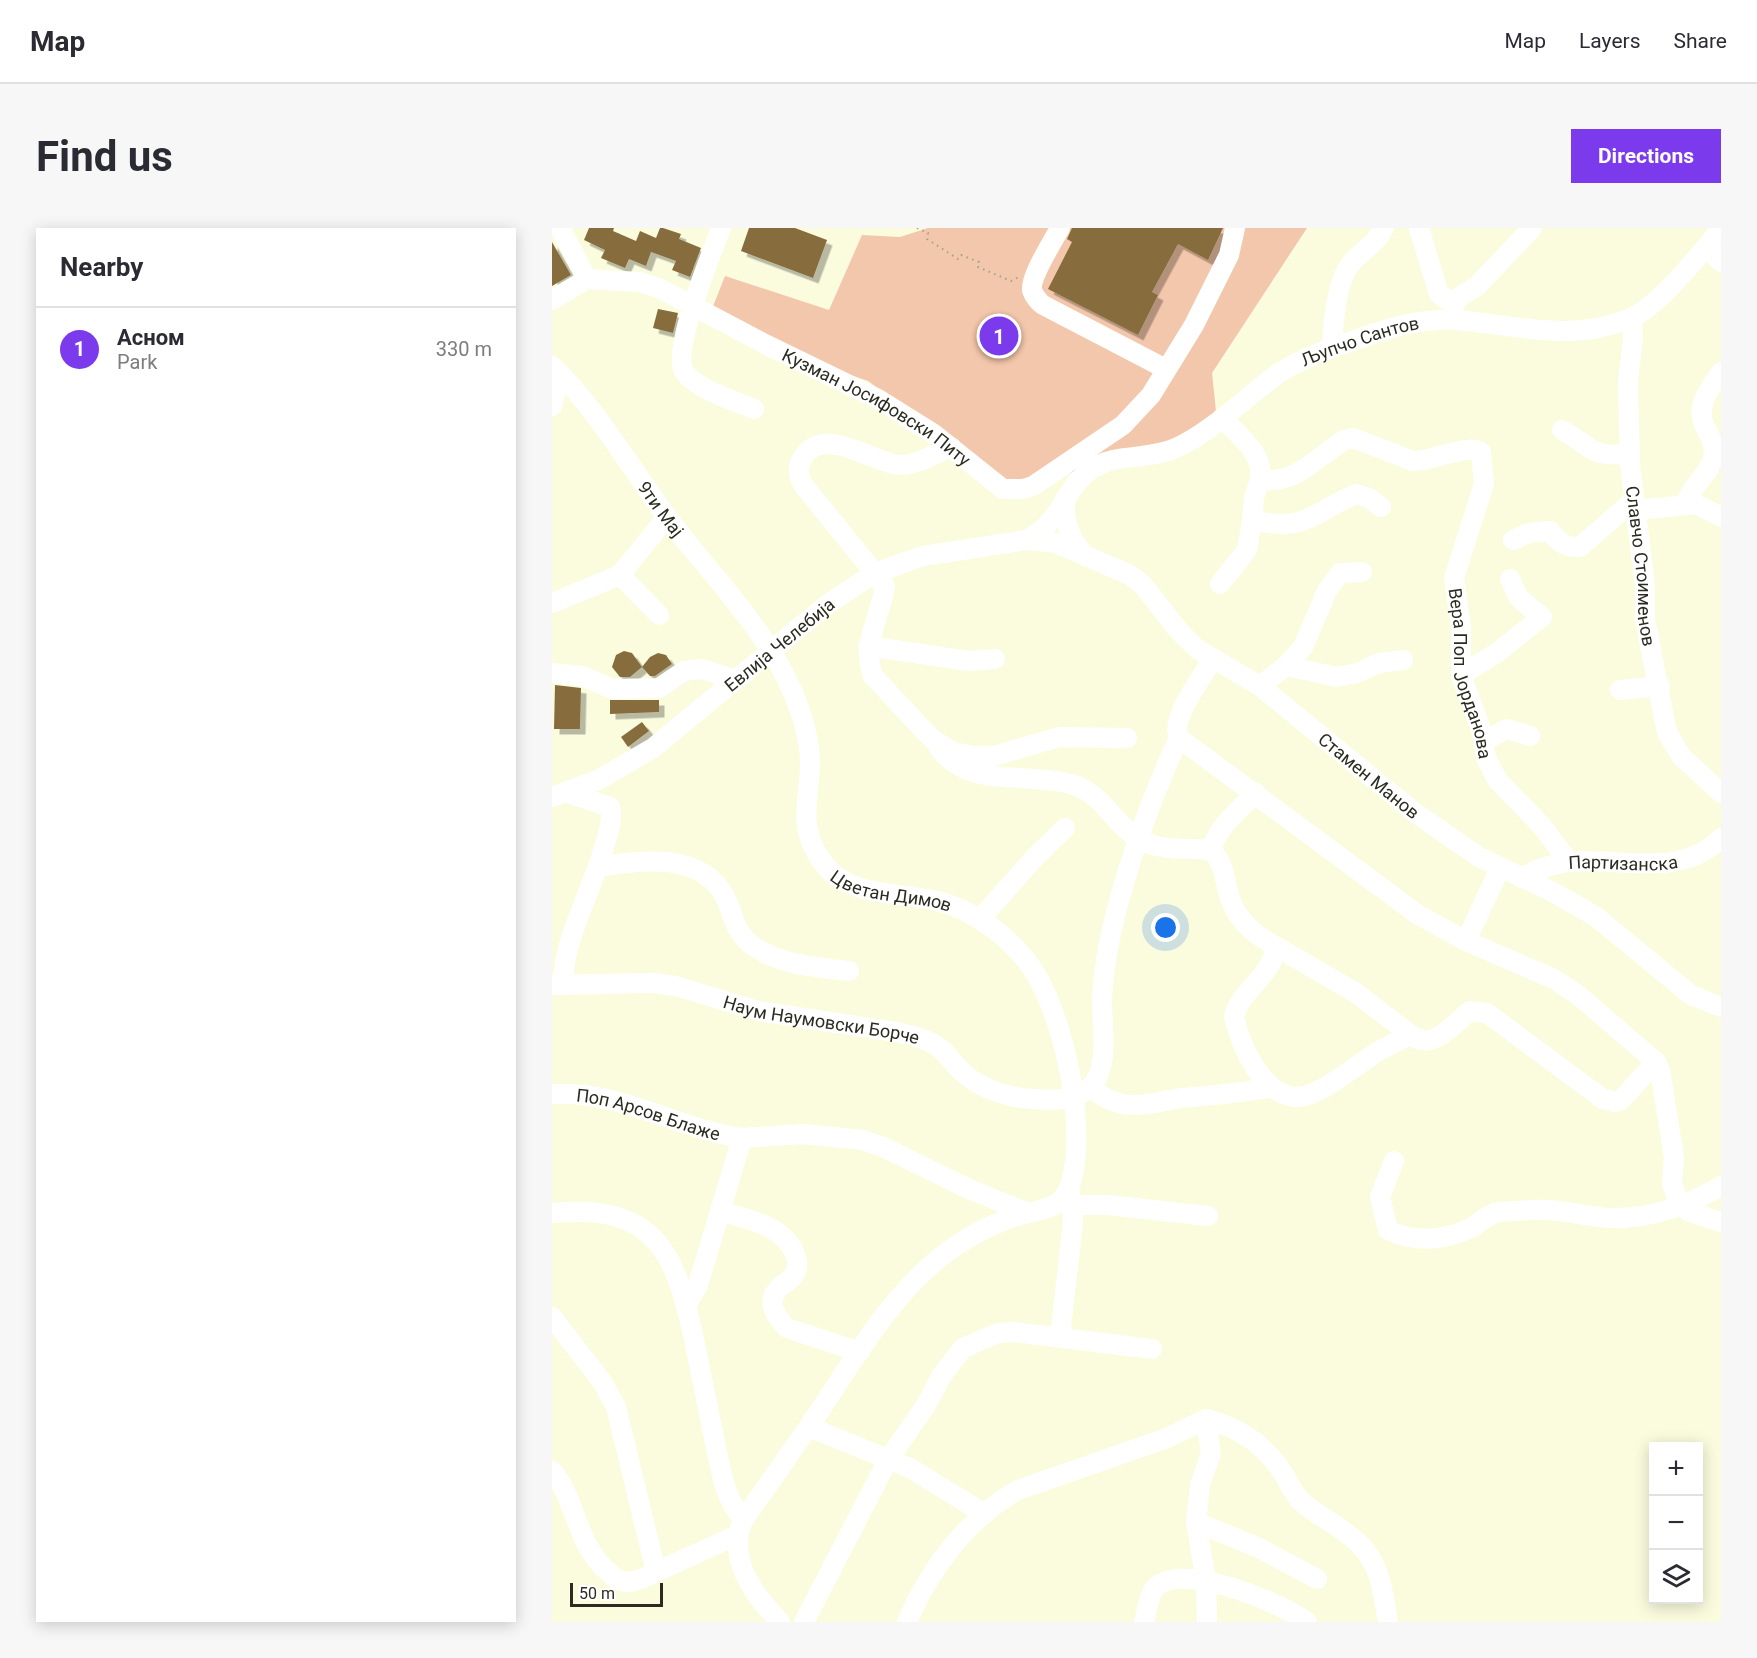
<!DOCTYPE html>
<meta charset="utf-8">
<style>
body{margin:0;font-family:Roboto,sans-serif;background:#f7f7f7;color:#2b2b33}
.controls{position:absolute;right:18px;bottom:18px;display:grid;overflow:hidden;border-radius:0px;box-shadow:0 3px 15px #0003}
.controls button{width:54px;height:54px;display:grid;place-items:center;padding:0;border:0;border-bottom:2px solid #e1e1e2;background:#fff;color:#2b2b33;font:30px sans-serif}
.scale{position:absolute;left:18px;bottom:15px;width:93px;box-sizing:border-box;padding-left:6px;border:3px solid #2b2c21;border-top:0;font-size:16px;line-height:21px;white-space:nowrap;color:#2b2c21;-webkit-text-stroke:4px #fff;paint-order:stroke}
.you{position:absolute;left:614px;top:700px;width:21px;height:21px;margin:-15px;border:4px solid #fff;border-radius:50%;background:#1a73e8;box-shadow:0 0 0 9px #1a73e833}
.badge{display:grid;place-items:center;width:39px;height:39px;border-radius:50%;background:#7c3aed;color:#fff;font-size:20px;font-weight:700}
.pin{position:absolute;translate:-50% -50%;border:3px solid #fff;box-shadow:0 2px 6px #0006}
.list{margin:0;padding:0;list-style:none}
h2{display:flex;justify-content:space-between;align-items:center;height:78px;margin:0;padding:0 24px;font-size:26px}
h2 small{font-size:20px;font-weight:400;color:#7c7c81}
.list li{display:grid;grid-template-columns:39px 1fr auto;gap:18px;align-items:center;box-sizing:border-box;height:84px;padding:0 24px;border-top:2px solid #e1e1e2}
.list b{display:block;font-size:22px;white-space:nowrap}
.list p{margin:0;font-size:20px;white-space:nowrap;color:#7c7c81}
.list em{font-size:20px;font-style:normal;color:#7c7c81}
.icon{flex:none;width:33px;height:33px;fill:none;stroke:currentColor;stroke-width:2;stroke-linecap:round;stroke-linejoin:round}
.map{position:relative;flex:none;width:1169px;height:1394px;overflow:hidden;border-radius:0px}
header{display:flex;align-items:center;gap:36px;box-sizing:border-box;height:84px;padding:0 30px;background:#fff;border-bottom:2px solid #e1e1e2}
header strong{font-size:28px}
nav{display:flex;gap:33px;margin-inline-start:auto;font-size:21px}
.intro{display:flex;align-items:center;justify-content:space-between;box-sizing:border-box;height:144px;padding:0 36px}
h1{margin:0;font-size:42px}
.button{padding:15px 27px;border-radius:0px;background:#7c3aed;color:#fff;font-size:21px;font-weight:700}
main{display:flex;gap:36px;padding:0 36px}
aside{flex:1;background:#fff;border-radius:0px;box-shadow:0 3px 15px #0003}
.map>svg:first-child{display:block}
</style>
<header>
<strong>Map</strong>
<nav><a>Map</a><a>Layers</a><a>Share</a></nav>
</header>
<div class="intro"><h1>Find us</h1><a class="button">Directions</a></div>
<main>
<aside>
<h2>Nearby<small></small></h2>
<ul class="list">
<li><span class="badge">1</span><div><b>Асном</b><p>Park</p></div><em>330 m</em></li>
</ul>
</aside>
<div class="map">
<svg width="1169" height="1394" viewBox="0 0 1169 1394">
<defs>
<filter id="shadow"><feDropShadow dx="5.5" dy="5.5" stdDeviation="0" flood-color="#0004"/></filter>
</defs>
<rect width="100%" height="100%" fill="#fbfcde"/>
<path fill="#f3c7ab" d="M376,0H755L660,145L664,183L618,216L587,220L481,258L461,257L316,153L258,133L160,81L173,48L277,82L310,7L348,9Z"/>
<g fill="#876c3c" filter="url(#shadow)">
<path d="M37,0H62L61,3L84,13L88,3L104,10L108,0H111L129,6L127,11L149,20L138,49L120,42L124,33L99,24L94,38L77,31L73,40L49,30L53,22L32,12Z"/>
<path d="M197,0H243L275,12L261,50L189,23Z"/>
<path d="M520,0H671L656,32L626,16L600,64L606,67L586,107L496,61L520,14L515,11Z"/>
<path d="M0,14L19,47L0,58Z"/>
<path d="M106,81L126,85L121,105L101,100Z"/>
<path d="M72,423L80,425L90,439L78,449H68L60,439L64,427Z"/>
<path d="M106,425L114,427L120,436L103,448H98L90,439L98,429Z"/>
<path d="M3,457L29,460L28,501H2Z"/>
<path d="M58,472H107V484L58,486Z"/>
<path d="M90,494L97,503L76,519L69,509Z"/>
</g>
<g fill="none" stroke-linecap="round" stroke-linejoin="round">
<path stroke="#a1a28c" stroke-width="2" stroke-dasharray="1.5 4.5" stroke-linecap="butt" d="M365,0L376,5L375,11L406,31L409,27L427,34L426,39L459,53L467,49"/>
<g stroke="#fff" stroke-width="20">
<path d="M8,0L35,51"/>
<path d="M169,0C160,25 118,125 133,145C145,161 183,173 202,181"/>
<path d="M508,0C501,13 478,49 480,62C482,68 486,73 491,77L614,141"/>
<path d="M867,0L887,66L894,71L903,72"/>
<path d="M1154,19L1169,34"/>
<path id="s1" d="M0,72L35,51L88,54L109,61L213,116L326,171L382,206L451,261H471L481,258L571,197L599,167L642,97L677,27L683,0"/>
<path id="s2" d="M1080,90L1081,110L1076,154L1078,236L1093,358V391L1115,505L1130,529L1169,565"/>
<path d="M902,92L903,72L926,57L980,0"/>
<path d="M780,120C781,98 784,56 797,38C808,23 824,17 832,0"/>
<path id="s3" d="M0,138C44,180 76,236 112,285C159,348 220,405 247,480C254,500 259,519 258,540C256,573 247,598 267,629C293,671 343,663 385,673C419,681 452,705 474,732C511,777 538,905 517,960C514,968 509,973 502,977C488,984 472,985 458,990C434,999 410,1012 391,1027C339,1068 303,1129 267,1184C242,1220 217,1255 192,1291C173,1328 202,1368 228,1394"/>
<path d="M0,178L7,145"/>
<path id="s4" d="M670,190C687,208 712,225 708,251C740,259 767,228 792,212L801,210L861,233C879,234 916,215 929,224L932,256L902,350L909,400V447L929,502L934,530L946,553L990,598L1017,634"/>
<path d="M1010,202C1043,220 1035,229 1078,226"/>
<path d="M399,219C383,226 365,237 347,237C321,235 273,197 252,228C244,238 246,248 252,258L333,358C328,390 309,416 321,448L380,511L401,524L422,528H442L507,509L575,510"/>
<path d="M708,251L702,270L700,292C754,305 761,284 804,266L817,270L829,279"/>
<path d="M513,271C512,293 516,307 530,324"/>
<path d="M1134,276C1139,257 1157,248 1161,229C1164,215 1156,207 1151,194C1145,176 1159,158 1169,144"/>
<path d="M1085,282L1144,276L1169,289"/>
<path id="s5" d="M475,312C481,308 488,304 493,299C511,282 518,256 538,242C563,224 595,233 624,220C663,202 693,169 727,145C753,128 786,118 815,108C842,98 874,90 904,92C963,97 1020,115 1079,90C1108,77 1148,26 1169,1"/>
<path d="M961,312L977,305L998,303C1006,314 1014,320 1028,319L1082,272"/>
<path d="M68,347L107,387"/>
<path d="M668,356L695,322L700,292"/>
<path d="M0,375L68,347L115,289"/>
<path d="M316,418L416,433L443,431"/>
<path d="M661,430C651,449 617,491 627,510L865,686L914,713L1002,751L1026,767L1104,834L1108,842L1117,898L1122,930L1120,955L1124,967L1136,983L1169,994"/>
<path d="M734,438L785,449L805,445L827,435L851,432"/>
<path d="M0,445L30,448L61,461L107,460L132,443L150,441L184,452"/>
<path d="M909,447L946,424L990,389L967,370L958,351"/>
<path d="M708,458L734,438L751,419L775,363L788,345L810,344"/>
<path d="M1068,462L1108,458"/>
<path d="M931,513L955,501L978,508"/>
<path d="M387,520C418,562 472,543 519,556C551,565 563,599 591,613C610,623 638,620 659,622C666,598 687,582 704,565"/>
<path id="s6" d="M0,569L46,552L101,520L276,376L323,345L371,328L475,312L504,315L578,347L591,357L626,402L645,421L708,458L862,584L927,629L999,663L1043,688L1139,767L1169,779"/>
<path d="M659,622C674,636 672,655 679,673C688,696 705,708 725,719C716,752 688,763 682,789C689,818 709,867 745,869C766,869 804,838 822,826C833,819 847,813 859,807C881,824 900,797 918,783L935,785L1051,871L1063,874L1069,872L1104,834"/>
<path d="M47,639C89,632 151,623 174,671C181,685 182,700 194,712C221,737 263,739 297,743"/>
<path id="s7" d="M969,650C983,642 1001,636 1017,634C1067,629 1129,651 1169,610"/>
<path d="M428,691L484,628L513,600"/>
<path d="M914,713L948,640"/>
<path d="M725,719L804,765L859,807"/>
<path id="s8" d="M0,757L101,755L124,758L206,783L344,804C359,807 377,811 390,822C397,828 402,836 408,842C424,858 448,867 470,870C492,872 527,876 542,855C557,833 550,799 550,775C550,756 553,738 556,720C569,653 598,572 627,510"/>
<path d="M11,757C11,710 40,664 52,619C56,605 61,594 58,579L16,565"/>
<path d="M538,859C548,868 557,873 571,876C591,880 611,872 631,870C661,867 690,865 720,859"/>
<path id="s9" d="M0,866C67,862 126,901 190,910"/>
<path d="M842,933L828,969L836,1002C864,1015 891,1013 919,1000C928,995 937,985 947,984C963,983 981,981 997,982C1018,983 1039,990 1060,990C1098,991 1137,977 1169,958"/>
<path d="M521,977H555L656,988"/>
<path d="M168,983C195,991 231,997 243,1026C246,1034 247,1041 241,1048C238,1053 231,1055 227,1060C213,1073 224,1089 235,1100L308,1124"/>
<path d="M0,985C105,975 124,1026 143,1116C150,1151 157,1185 164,1220C169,1243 174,1275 192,1291"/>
<path d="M135,1076L146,1057L190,910L252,906L311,912L331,919L417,961L476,985"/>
<path d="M0,1089L51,1155L64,1179L104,1344L185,1307"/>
<path d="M508,1108L521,994L517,960"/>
<path d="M257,1199L358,1240L431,1285"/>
<path d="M0,1243C25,1273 23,1312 53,1341C59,1346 65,1353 73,1354C83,1355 95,1348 104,1344"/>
<path d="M644,1294L648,1257L659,1225L654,1191C688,1200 712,1216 731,1245C737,1255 743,1269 752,1276C771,1291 804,1307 817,1328C830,1347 832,1372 836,1394"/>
<path d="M252,1394L336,1232L374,1177L390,1147L411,1120L446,1105L462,1104L600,1121"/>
<path d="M355,1394C378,1340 415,1291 466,1262L615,1210L654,1191"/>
<path d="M592,1394C595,1384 596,1367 604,1359C631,1333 729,1375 755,1394"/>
<path d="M655,1394L654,1353L644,1294L707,1320L765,1351"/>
</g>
</g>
<g text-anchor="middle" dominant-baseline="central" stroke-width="6" stroke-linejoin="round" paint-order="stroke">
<g font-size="18" fill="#2b2c21" stroke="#fff">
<text stroke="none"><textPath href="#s5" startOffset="400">Љупчо Сантов</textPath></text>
<text stroke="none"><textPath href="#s1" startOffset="362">Кузман Јосифовски Питу</textPath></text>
<text stroke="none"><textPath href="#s3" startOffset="180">9ти Мај</textPath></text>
<text stroke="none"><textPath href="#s2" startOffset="249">Славчо Стоименов</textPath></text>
<text stroke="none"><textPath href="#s6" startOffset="276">Евлија Челебија</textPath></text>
<text stroke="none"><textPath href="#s4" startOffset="542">Вера Поп Јорданова</textPath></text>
<text stroke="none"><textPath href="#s6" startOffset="976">Стамен Манов</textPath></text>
<text stroke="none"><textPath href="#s7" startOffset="105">Партизанска</textPath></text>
<text stroke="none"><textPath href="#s3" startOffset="660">Цветан Димов</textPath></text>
<text stroke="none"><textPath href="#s8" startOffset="274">Наум Наумовски Борче</textPath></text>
<text stroke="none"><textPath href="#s9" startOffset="99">Поп Арсов Блаже</textPath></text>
</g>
</g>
</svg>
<div class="controls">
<button>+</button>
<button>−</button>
<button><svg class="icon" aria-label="layers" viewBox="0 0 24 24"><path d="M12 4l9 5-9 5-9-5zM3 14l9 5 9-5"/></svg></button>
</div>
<div class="scale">50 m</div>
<div class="you"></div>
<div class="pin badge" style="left:447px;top:108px">1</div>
</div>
</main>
